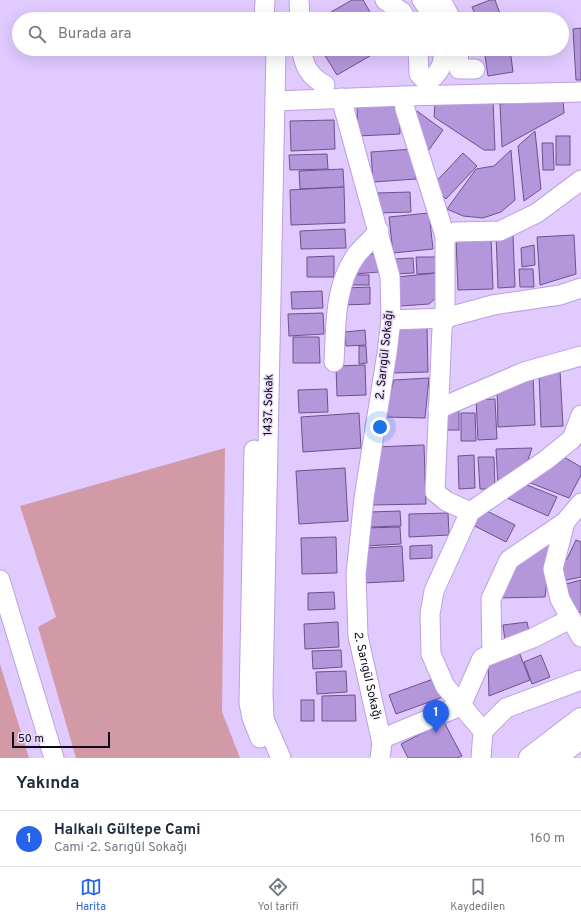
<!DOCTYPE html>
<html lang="tr">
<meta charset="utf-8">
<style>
body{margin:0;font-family:Overpass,sans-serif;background:#f6f6f7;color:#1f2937}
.scale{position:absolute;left:12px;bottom:10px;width:98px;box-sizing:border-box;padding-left:4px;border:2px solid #11071c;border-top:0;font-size:11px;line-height:14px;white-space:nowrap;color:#11071c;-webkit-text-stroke:3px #e8ddf7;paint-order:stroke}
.you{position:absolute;left:380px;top:427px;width:14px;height:14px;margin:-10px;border:3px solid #fff;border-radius:50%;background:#1a73e8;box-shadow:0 0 0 6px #1a73e833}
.badge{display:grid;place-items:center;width:26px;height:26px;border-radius:50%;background:#2563eb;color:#fff;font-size:13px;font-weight:700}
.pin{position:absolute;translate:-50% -33px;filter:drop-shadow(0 1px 2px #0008)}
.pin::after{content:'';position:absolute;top:21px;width:14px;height:12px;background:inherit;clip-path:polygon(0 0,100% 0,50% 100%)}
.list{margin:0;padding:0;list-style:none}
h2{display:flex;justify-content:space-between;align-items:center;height:52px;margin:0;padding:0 16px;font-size:17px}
h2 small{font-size:13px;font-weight:400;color:#747a83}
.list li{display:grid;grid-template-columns:26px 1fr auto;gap:12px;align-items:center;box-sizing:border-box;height:56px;padding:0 16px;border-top:1px solid #e0e1e3}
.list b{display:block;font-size:15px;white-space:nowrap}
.list p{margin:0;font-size:13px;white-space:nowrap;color:#747a83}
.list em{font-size:13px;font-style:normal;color:#747a83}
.icon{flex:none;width:22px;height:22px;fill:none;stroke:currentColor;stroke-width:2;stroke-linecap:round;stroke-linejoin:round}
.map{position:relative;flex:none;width:581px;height:758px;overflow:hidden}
.search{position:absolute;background:#fff;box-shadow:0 4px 16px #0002;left:12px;right:12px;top:12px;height:44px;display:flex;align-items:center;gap:10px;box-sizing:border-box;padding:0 14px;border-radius:22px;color:#747a83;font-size:15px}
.sheet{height:108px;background:#fff}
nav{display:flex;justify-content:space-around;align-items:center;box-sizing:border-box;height:56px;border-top:1px solid #e0e1e3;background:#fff;font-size:11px;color:#747a83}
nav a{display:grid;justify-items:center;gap:2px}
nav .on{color:#2563eb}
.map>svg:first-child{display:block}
</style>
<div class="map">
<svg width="581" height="758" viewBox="0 0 581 758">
<rect width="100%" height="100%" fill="#e0cafe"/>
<g fill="#d299a6">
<path d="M225,448L222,712L240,758H76L38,627L56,617L20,506Z"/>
<path d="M0,664L29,758H0Z"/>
</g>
<g fill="#b496db" stroke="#6c528b">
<path d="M352,0H363L374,19H319Z"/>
<path d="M490,0H495L502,19H477L472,7Z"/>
<path d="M581,28V80H576L573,29Z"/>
<path d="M321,49H382L337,75Z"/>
<path d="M484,49H510L513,72L488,76Z"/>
<path d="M563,99L564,113L502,147L500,104Z"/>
<path d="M493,100L495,150H484L434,117L435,104Z"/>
<path d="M399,105L400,134L358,136L357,106Z"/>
<path d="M417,111L443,130L426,154L411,118Z"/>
<path d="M334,120L335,149L291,151L290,121Z"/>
<path d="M535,131L541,189L524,201L518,146Z"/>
<rect x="556" y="136" width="14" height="29"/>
<path d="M542,143H553L554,170H543Z"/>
<path d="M414,149L416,179L373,182L371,152Z"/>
<path d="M511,150L515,200L501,212L483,218L463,216L447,209L476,169L494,166Z"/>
<path d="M463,153L477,166L446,199L432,186Z"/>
<path d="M327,154L328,169L290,170L289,155Z"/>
<path d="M343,169L344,187L300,189L299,171Z"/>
<path d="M344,187L345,223L291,225L290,190Z"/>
<path d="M410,192L411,212L377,213V193Z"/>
<path d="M429,213L433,249L393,253L389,217Z"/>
<path d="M345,229L346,248L301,249L300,231Z"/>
<path d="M496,234H513L515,287L498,288Z"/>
<path d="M574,235L576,274L540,285L537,237Z"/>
<path d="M491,237L493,289L458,290L456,238Z"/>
<path d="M534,245L535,265L522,267L521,248Z"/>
<path d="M375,254L379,272L355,274L362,255Z"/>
<path d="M334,256V277H307V257Z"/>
<path d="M416,257H436V273L417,274Z"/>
<path d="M413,258L414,273L395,274V259Z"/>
<path d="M519,269H533L534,287H520Z"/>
<path d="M436,273L438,296L429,304L400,306L397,277Z"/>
<rect x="352" y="275" width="17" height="10"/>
<path d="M370,287V304L344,305V288Z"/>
<path d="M322,291L323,308L292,309L291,292Z"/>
<path d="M323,313L324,334L289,336L288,314Z"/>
<path d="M427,326L428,372L392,373L396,333L403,327Z"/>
<path d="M365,330L366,345L346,346L345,332Z"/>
<path d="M293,337H319L320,363H293Z"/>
<path d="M359,346H366L367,363L359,364Z"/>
<path d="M365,365L366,395L337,396L336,366Z"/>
<path d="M560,371L563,426L541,427L539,372Z"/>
<path d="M533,375L535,425L498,427L497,386Z"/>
<path d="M429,378L425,418L384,417L394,380Z"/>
<path d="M327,389L328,412L299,413L298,390Z"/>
<path d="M495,399L497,439L478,440L476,400Z"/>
<rect x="443" y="410" width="16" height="20"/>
<path d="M359,413L361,448L303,452L301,417Z"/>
<path d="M461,413H475L476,441H461Z"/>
<path d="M424,445L426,504L370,505L375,447Z"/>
<path d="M532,448L524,472L498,486L496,449Z"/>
<path d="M474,455L475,488L459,489L458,456Z"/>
<path d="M478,457H494L495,489H480Z"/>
<path d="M564,457L581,467V475L569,498L528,482Z"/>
<path d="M345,468L348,521L299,524L296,471Z"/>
<path d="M517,481L557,497L548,516L507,498Z"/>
<path d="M479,507L515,525L506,542L471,524Z"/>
<path d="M400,511L401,526L370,527L369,512Z"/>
<path d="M448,513L449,535L409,537V514Z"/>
<path d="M400,527L401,544L365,546L364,528Z"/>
<path d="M336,537L337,573L302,574L301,538Z"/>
<path d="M547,540L551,546L545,597L498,598L517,559Z"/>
<path d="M576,540L581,542V577L562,581L561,565L567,559Z"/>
<path d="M432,545V558L410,559V546Z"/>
<path d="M402,546L404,581L363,583L362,548Z"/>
<path d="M581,580V612L569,615L562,585Z"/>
<path d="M334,592L335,609L308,610V593Z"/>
<path d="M338,622L339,647L305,649L304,624Z"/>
<path d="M527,622L530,636L505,641L503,625Z"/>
<path d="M517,647L530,680L489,696L488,659Z"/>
<path d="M341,650L342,667L313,669L312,651Z"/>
<path d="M541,655L550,677L532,684L524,662Z"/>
<path d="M346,671L347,692L317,694L316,672Z"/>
<path d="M436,678L443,697L396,714L389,695Z"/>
<path d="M355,695L356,721H322V696Z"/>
<rect x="301" y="700" width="13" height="21"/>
<path d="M444,722L462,756L457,758H408L401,744Z"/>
</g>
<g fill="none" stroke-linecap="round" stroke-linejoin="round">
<g stroke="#bca0df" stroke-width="21">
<g id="minor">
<path d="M299,0L300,19"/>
<path d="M385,0L402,12L406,19"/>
<path d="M422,0L435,19"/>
<path d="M441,0L451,19"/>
<path d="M264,19L265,0"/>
<path d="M276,49L263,693L264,719L281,758"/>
<path d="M302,49C303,66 310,77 325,85"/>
<path d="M418,49L419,74L427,82C439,74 446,63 442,49"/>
<path d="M458,49L459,69H475"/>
<path id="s1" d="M341,98L390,276L391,320L387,353L364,498L356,574L358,636L382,743L380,758"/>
<path d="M275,101L404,96"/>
<path d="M445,236L455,232L500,231L537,213L581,180"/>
<path d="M391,320L445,318L493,305L560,295L581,288"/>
<path d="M334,362C336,326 334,285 357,254C364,246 372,239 379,231"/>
<path d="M438,409L524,372L581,356"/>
<path d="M254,450L249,703L252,718L260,738"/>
<path d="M581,503L565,522L553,569L560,599L581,637"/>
<path d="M470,512L446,501L435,492L442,328L445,318V236L405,109L404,96L581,92"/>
<path d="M0,580L54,758"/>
<path d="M492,654L491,599L509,560L565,522"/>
<path d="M483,731L445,686L431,654L430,614L434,591L470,512L546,460L572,439L581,415"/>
<path d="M381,739L461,706L482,658L533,638L570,619"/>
<path d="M481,758L483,731L506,708L581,680"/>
</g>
</g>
<g stroke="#bca0df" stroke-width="24">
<g id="major">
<path d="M530,758L581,719"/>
<path d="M555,758L581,737"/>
</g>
</g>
<use href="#minor" stroke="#fff" stroke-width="19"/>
<use href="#major" stroke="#fff" stroke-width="22"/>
</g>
<g text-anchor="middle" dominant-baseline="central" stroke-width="3" stroke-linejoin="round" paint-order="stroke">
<g font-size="12" fill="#11071c" stroke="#e8ddf7">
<text transform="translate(385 355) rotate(-84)">2. Sarıgül Sokağı</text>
<text transform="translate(269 405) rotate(-89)">1437. Sokak</text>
<text stroke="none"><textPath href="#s1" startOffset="588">2. Sarıgül Sokağı</textPath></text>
</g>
</g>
</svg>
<div class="scale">50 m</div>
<div class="you"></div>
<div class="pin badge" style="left:436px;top:733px">1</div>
<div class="search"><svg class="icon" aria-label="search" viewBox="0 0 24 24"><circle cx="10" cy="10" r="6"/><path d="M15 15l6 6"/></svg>Burada ara</div>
</div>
<section class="sheet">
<h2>Yakında<small></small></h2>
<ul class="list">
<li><span class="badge">1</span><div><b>Halkalı Gültepe Cami</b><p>Cami · 2. Sarıgül Sokağı</p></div><em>160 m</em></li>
</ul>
</section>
<nav>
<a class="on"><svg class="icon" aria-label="map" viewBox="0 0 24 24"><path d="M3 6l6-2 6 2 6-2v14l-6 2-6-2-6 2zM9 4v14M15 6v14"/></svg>Harita</a>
<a><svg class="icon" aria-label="directions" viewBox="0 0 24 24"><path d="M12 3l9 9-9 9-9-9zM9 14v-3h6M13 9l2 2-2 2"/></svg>Yol tarifi</a>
<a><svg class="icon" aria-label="saved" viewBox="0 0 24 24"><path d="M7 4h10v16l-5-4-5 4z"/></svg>Kaydedilen</a>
</nav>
